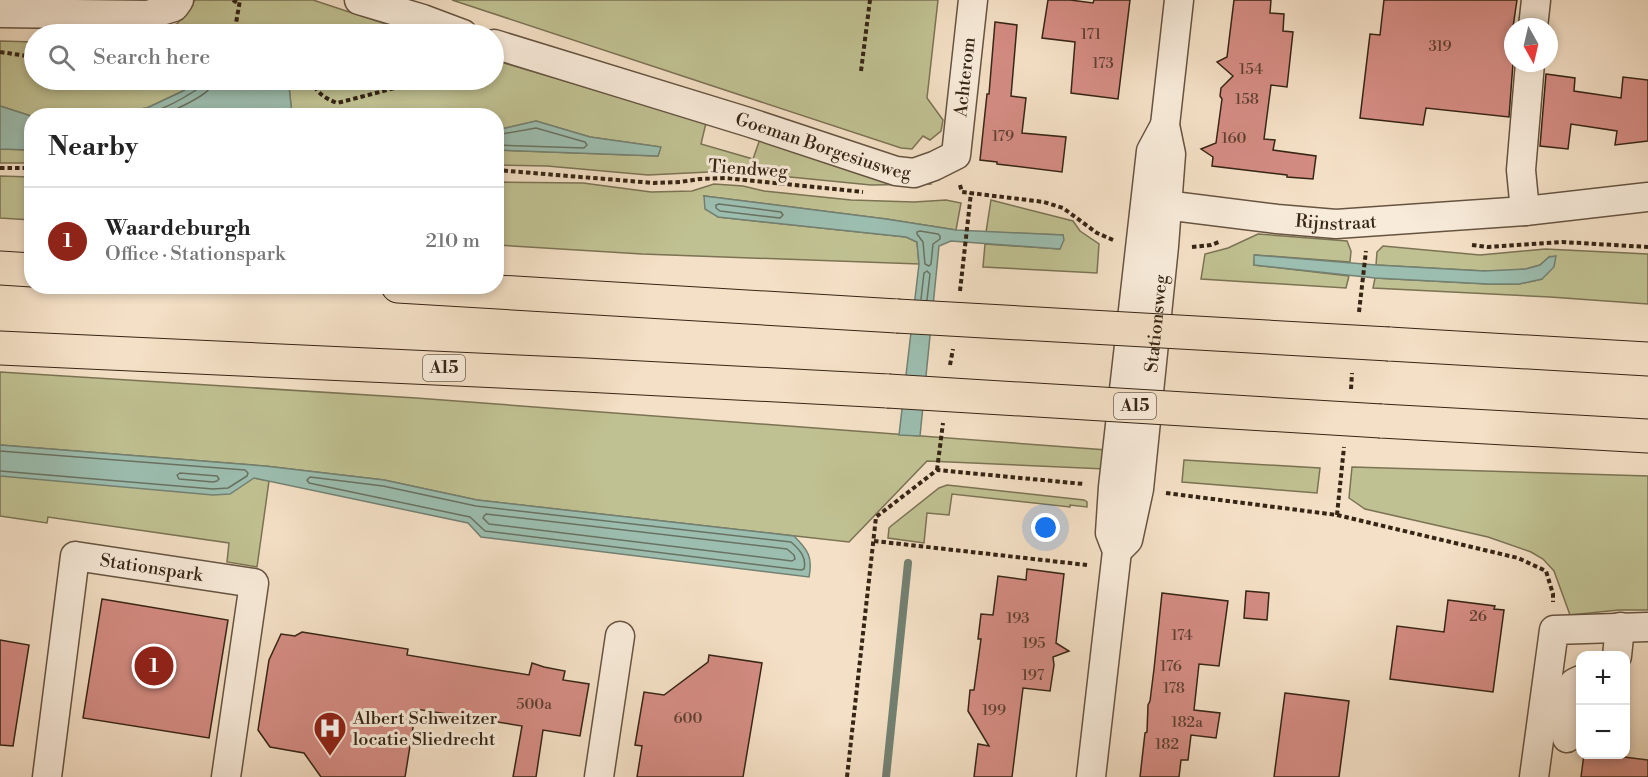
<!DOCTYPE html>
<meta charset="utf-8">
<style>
body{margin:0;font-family:"Libre Bodoni",serif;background:#f2f2f2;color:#222}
.controls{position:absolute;right:18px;bottom:18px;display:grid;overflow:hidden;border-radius:12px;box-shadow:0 3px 9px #0003}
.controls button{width:54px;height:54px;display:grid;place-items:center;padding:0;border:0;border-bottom:2px solid #e0e0e0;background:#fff;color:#222;font:30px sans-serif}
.compass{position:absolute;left:1504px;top:18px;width:54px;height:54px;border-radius:50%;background:#fff;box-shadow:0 3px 9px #0003;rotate:172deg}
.you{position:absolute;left:1046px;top:528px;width:21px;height:21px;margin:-15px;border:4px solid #fff;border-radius:50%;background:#1a73e8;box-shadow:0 0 0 9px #1a73e833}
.badge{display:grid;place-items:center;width:39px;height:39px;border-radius:50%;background:#8f2418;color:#fff;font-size:20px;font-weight:700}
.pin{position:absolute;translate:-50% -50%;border:3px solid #fff;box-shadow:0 2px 6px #0006}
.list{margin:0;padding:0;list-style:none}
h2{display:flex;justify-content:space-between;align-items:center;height:78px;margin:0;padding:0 24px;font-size:26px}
h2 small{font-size:20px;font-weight:400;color:#767676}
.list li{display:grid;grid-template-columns:39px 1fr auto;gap:18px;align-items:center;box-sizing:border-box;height:108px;padding:0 24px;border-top:2px solid #e0e0e0}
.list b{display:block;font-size:22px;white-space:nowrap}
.list p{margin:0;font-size:20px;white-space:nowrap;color:#767676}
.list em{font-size:20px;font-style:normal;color:#767676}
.icon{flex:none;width:33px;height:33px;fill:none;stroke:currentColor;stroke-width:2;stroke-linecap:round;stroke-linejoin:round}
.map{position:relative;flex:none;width:1648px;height:777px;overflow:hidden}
.search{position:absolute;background:#fff;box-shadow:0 3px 9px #0003;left:24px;top:24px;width:480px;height:66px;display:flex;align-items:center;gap:15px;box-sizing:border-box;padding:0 21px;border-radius:33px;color:#767676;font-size:22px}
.panel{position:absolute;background:#fff;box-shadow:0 3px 9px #0003;left:24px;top:108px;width:480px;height:186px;border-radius:24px}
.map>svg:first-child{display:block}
</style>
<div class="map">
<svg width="1648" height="777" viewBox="0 0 1648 777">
<rect width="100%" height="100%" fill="#f4e0c6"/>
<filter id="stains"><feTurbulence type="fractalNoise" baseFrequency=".00333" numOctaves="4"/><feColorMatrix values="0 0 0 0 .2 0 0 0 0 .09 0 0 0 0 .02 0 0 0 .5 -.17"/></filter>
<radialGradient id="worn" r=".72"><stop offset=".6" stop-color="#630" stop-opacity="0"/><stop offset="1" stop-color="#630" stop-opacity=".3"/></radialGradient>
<g fill="#c0c192" stroke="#7b7354" stroke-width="1.5">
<path d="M195,0H313L416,34H161L178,23Z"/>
<path d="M452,0H938L927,98L943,120L941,131L930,140L923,136L912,149L901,148Z"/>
<path d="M0,41L34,42V80H202L181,92L147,108L97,115L31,116L0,106Z"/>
<path d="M494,60L706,123L701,144L753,159L760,139L930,174L931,184L871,185L729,171L648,175L547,166L497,165V150L658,156L660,147L590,137L536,121L497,130L496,116L292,115L289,86L283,80H494Z"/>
<path d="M0,149L31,150V163H0Z"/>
<path d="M0,176L31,177V220L0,218Z"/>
<path d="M496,182L583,183L651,192L692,191L714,184L743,186L764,191L851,200L914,202L946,200L961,203L956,230L886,219L704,196L718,217L906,237L917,242L919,264L642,254L497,245Z"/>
<path d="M991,200L1073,221L1080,231L1099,244L1097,273L983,267L985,244L1060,249L1063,235L986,232Z"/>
<path d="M1258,234L1347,241L1351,251L1350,262L1255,255L1254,265L1349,276L1346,288L1201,279L1205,254L1228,248Z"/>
<path d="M1383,246L1480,255L1545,249L1648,254V304L1550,297L1373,288L1375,278L1488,284H1519L1542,279L1549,257L1540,265L1526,269L1506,271H1484L1376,265L1377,252Z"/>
<path d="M0,372L416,398L1107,450L1105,469L927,461L849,542L477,500L384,480L265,466L0,445Z"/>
<path d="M1184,460L1320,468L1317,493L1182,482Z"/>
<path d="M0,463L254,478L269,481L257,567L227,562L229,543L48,517L47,523L0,516Z"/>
<path d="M1352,467L1648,476V610H1619L1570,615L1554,571L1543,559L1531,552L1488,537L1365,509L1349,498Z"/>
<path d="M947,485L1084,500L1087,502V507L1070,505V507L952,494L949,515L927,513L924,543L888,538L889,528L891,526L939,488Z"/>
</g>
<g fill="#9cbeb0" stroke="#738172" stroke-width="1.5">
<path d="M202,80H283L289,86L292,115H97L147,108L181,92Z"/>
<path d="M0,106L31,116V150L0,149Z"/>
<path d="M536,121L590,137L661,147L658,156L497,150V130Z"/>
<path d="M704,196L886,219L956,230L1063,235L1064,240L1060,249L951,241L939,246L920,436L899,435L919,264L917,242L906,237L718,217L705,209Z"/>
<path d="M1254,255L1376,265L1484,271L1526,269L1540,265L1549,257L1556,256L1554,267L1542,279L1519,284H1488L1375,278L1254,265Z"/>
<path d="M0,445L265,466L384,480L477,500L794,536C808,550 813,557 809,577L481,537L468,523L254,478L230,494L213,495L0,476Z"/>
</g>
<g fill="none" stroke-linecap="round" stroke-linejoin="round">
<g stroke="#697262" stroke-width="1.5">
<path d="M137,116C160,112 183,99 202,86L204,80"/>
<path d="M162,116C173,110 203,98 209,89C211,85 211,84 211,80"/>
<path d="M496,135L536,128L585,142L587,145L584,148L496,145"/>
<path d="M719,204L781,212L783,215L780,218L720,211L716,208V205Z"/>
<path d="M920,231L938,234L940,236V239L933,244L931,264L929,266L925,264L923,242L917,234V232Z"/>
<path d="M921,299L924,273L927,271L930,274L927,300"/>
<path d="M0,451L245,470L248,473L247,476L228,488L213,489L0,471"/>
<path d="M180,473L217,476L219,479L217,481L213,482L179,479L177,475Z"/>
<path d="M310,477L383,486L476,506L791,542C799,549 807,557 804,569L801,570L485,531L470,517L309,483L307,480Z"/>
<path d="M486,514L787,549L794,555L795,559L792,561L489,524L483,518L484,516Z"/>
</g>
<path stroke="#738172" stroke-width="8" d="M886,777L908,563"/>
</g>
<g fill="#d48c83" stroke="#362515" stroke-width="1.5">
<path d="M1048,0H1070L1093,3L1094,0H1130L1118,99L1071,93L1075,42L1042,38Z"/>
<path d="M1234,0H1271L1270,13L1284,14L1283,31L1293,32L1287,87L1271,85L1264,139L1275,140L1273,150L1316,156L1313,179L1287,177V175L1212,166L1213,157L1201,149L1216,143L1222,99L1220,96L1221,88L1233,76L1217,62L1227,57Z"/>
<path d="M1384,0H1517L1513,27V63L1509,117L1426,108L1423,125L1360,118L1370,34L1380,35Z"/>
<path d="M995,22L1017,25L1011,96L1026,98L1022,133L1066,137L1062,172L997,164V162L980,160L987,94H989Z"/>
<path d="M1546,74L1575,78L1574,91L1621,98L1623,77L1648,80V141L1615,145L1617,131L1571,124L1568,149L1540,146Z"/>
<path d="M1027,569L1064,574L1056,643L1069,651L1053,657L1054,665L1050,691L1023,688L1012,777H974L978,744L989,746L968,711L970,690H974L981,639H978L981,614L993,615L998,576L1026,580Z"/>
<path d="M1246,591L1269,593L1267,620L1244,618Z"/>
<path d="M1162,593L1228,601L1219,666L1199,664L1194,710L1220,713L1216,738L1191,735L1188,760H1181L1179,777H1140L1145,733L1147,732L1148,705L1150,701L1154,669Z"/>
<path d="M102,599L228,620L209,738L83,718Z"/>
<path d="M1448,600L1495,606L1494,609L1504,610L1493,692L1390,679L1397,626L1444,632Z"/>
<path d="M302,632L408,649L407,655L529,675L532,663L544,667L565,671L563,680L589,684L580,736L543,730L536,777H513L522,726L416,709L405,777H321L304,753L270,747L258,730L269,660L281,634L295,636Z"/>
<path d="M0,640L29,645L13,746L0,745Z"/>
<path d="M709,655L762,663L743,777H637L642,746L635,745L644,692L664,695L708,662Z"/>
<path d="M1285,693L1349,701L1339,777H1274Z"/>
<path d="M1584,754H1600L1648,760V777H1581Z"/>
</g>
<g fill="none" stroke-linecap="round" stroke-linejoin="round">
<g stroke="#665441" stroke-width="31">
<g id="minor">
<path d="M359,0L423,19L463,34"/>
<path d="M0,13L148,15L174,7L179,0"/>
<path d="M1533,27L1536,0"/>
<path id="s1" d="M494,44L748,122L896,171L914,173L934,166L956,155L973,0"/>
<path id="s2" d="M1149,203L1277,219L1336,224L1525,211L1648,197"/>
<path d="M1525,211L1521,170L1530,63"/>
<path id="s3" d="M1117,551L1128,540L1139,489L1164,246L1171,154L1165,125L1179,0"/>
<path d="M1617,656L1620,627"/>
<path d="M1567,738L1574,683L1580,680"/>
<path id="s4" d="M47,777L75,556L254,583L226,777"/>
<path d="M599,777L620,636"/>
<path d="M1091,777L1117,551L1110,533L1113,487L1151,151L1165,125"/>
<path d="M1534,777L1554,630L1648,627"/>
</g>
</g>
<g stroke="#362515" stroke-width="35">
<g id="highway">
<path d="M0,268L32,270"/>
<path d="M398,286L897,316"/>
<path d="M1389,344L1648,359"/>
<path d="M0,348L585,375L888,391"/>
<path d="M1381,421L1648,436"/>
</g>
</g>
<g stroke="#362515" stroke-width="4" stroke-dasharray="4.5 3" stroke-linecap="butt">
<path d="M233,0L239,4"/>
<path d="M235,29L240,0"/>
<path d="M217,34L235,29L266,34"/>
<path d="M0,52L34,57"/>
<path d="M861,71L870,0"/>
<path d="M311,80C316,92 324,98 337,103L426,80"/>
<path d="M0,168H32"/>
<path d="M496,170L654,183L680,182L700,179L726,178L863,192"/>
<path d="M960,185L962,192L1044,202L1063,208L1097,233L1113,240"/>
<path d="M1472,245L1488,247L1562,242L1648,247"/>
<path d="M1192,247L1211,245L1219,242"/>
<path d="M960,291L971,193"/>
<path d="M1359,312L1366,251"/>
<path d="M950,365L953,349"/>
<path d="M1351,389L1352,373"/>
<path d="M937,470L943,423"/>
<path d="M1166,493L1337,515L1518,558L1546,571L1553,594V602"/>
<path d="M1337,515L1344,447"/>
<path d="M874,541L1087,565"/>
<path d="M847,777L876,517L937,470L1084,484"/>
</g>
<use href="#minor" stroke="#f8ebda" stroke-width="28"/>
<use href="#highway" stroke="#f4e0c6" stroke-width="33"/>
<g stroke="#362515" stroke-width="35" stroke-linecap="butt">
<g id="highway-bridge">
<path d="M897,316L1389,344"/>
<path d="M888,391L1381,421"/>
</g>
</g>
<use href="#highway-bridge" stroke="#f4e0c6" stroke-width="33"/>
</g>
<defs>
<g id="hospital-pin" transform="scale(1.725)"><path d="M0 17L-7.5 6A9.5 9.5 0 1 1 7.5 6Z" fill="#8f2418" stroke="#f8ebda"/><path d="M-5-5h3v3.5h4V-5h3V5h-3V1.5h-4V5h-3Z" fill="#fff"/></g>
</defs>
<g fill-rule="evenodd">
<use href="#hospital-pin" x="330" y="728"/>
</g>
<g text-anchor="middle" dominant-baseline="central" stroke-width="6" stroke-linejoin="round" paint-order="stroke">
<g font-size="15" fill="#5e3f30">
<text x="1091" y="34">171</text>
<text x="1440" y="46">319</text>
<text x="1103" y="63">173</text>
<text x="1251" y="69">154</text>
<text x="1247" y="99">158</text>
<text x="1003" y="136">179</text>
<text x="1234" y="138">160</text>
<text x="1478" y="616">26</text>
<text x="1018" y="618">193</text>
<text x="1182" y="635">174</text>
<text x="1034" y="643">195</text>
<text x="1171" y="666">176</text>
<text x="1033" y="675">197</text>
<text x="1174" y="688">178</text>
<text x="534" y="704">500a</text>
<text x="994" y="710">199</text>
<text x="688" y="718">600</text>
<text x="1187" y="722">182a</text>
<text x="1167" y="744">182</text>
</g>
<g fill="#f8ebda" stroke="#706050" stroke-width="1.5">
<rect x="423" y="355" width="42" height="26" rx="4.5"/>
<rect x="1114" y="393" width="42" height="26" rx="4.5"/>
</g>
<g font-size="16" font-weight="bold" fill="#362515">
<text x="444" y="368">A15</text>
<text x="1135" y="406">A15</text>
</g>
<g font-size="18" fill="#362515" stroke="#f8ebda">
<text stroke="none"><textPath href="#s1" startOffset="564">Achterom</textPath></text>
<text stroke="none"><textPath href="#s1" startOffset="345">Goeman Borgesiusweg</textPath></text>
<text transform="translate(748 169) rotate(4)">Tiendweg</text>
<text stroke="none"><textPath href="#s2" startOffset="188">Rijnstraat</textPath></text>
<text stroke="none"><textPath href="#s3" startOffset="234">Stationsweg</textPath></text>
<text stroke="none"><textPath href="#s4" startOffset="300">Stationspark</textPath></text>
</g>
<g font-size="18" fill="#362515" stroke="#f8ebda" text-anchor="start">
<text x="353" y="718">Albert Schweitzer<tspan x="353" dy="21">locatie Sliedrecht</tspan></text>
</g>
</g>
<rect width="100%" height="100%" filter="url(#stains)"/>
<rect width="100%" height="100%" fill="url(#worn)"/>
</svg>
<div class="controls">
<button>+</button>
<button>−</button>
</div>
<svg class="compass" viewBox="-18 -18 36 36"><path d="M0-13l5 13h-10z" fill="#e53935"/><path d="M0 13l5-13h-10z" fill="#767676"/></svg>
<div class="you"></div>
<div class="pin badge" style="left:154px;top:666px">1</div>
<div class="search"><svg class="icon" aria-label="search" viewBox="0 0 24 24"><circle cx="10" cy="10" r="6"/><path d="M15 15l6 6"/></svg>Search here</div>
<section class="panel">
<h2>Nearby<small></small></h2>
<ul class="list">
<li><span class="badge">1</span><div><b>Waardeburgh</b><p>Office · Stationspark</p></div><em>210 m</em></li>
</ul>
</section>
</div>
